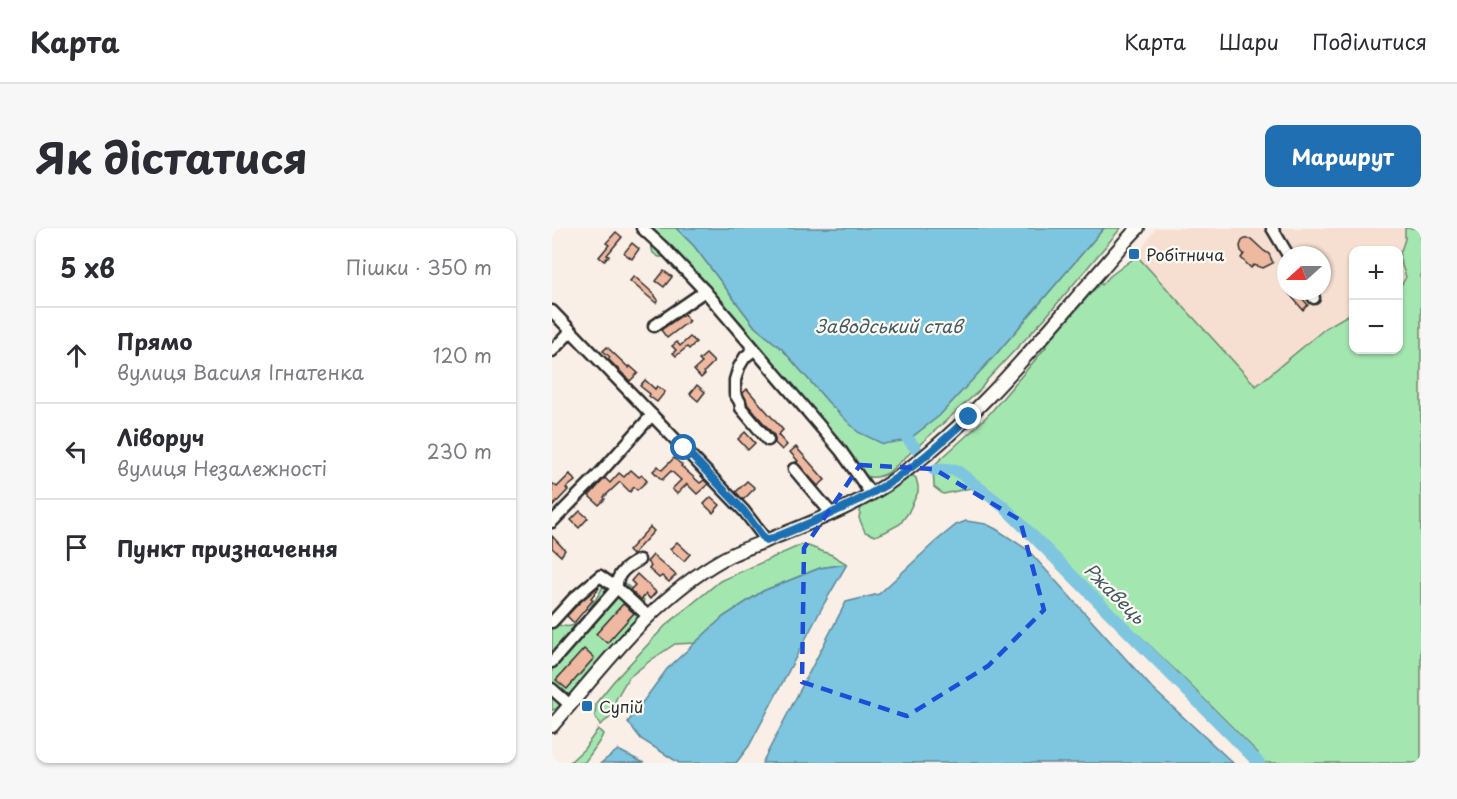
<!DOCTYPE html>
<html lang="uk">
<meta charset="utf-8">
<style>
body{margin:0;font-family:"Playpen Sans",sans-serif;background:#f7f7f7;color:#2b2b33}
.controls{position:absolute;right:18px;top:18px;display:grid;overflow:hidden;border-radius:12px;box-shadow:0 2px 4px #0004}
.controls button{width:54px;height:54px;display:grid;place-items:center;padding:0;border:0;border-bottom:2px solid #e1e1e2;background:#fff;color:#2b2b33;font:30px sans-serif}
.compass{position:absolute;left:725px;top:18px;width:54px;height:54px;border-radius:50%;background:#fff;box-shadow:0 2px 4px #0004;rotate:249deg}
.stop{position:absolute;width:18px;height:18px;margin:-14px;border:4px solid #1f6fb2;border-radius:50%;background:#fff}
.stop.end{background:#1f6fb2;border-color:#fff;box-shadow:0 2px 6px #0008}
.list{margin:0;padding:0;list-style:none}
h2{display:flex;justify-content:space-between;align-items:center;height:78px;margin:0;padding:0 24px;font-size:26px}
h2 small{font-size:20px;font-weight:400;color:#7c7c81}
.list li{display:grid;grid-template-columns:39px 1fr auto;gap:18px;align-items:center;box-sizing:border-box;height:96px;padding:0 24px;border-top:2px solid #e1e1e2}
.list b{display:block;font-size:22px;white-space:nowrap}
.list p{margin:0;font-size:20px;white-space:nowrap;color:#7c7c81}
.list em{font-size:20px;font-style:normal;color:#7c7c81}
.icon{flex:none;width:33px;height:33px;fill:none;stroke:currentColor;stroke-width:2;stroke-linecap:round;stroke-linejoin:round}
.map{position:relative;flex:none;width:869px;height:535px;overflow:hidden;border-radius:12px}
header{display:flex;align-items:center;gap:36px;box-sizing:border-box;height:84px;padding:0 30px;background:#fff;border-bottom:2px solid #e1e1e2}
header strong{font-size:28px}
nav{display:flex;gap:33px;margin-inline-start:auto;font-size:21px}
.intro{display:flex;align-items:center;justify-content:space-between;box-sizing:border-box;height:144px;padding:0 36px}
h1{margin:0;font-size:42px}
.button{padding:15px 27px;border-radius:12px;background:#1f6fb2;color:#fff;font-size:21px;font-weight:700}
main{display:flex;gap:36px;padding:0 36px}
aside{flex:1;background:#fff;border-radius:12px;box-shadow:0 2px 4px #0004}
.map>svg:first-child{display:block}
</style>
<header>
<strong>Карта</strong>
<nav><a>Карта</a><a>Шари</a><a>Поділитися</a></nav>
</header>
<div class="intro"><h1>Як дістатися</h1><a class="button">Маршрут</a></div>
<main>
<aside>
<h2>5 хв<small>Пішки · 350 m</small></h2>
<ul class="list">
<li><svg class="icon" aria-label="ahead" viewBox="0 0 24 24"><path d="M12 20V5M6 11l6-6 6 6"/></svg><div><b>Прямо</b><p>вулиця Василя Ігнатенка</p></div><em>120 m</em></li>
<li><svg class="icon" aria-label="left" viewBox="0 0 24 24"><path d="M17 20v-9H6M10 6l-5 5 5 5"/></svg><div><b>Ліворуч</b><p>вулиця Незалежності</p></div><em>230 m</em></li>
<li><svg class="icon" aria-label="arrive" viewBox="0 0 24 24"><path d="M6 21V4h12l-3 4 3 4H6"/></svg><div><b>Пункт призначення</b></div></li>
</ul>
</aside>
<div class="map">
<svg width="869" height="535" viewBox="0 0 869 535">
<rect width="100%" height="100%" fill="#faefe6"/>
<filter id="ink" filterUnits="userSpaceOnUse"><feTurbulence type="fractalNoise" baseFrequency=".0167" numOctaves="2"/><feDisplacementMap in="SourceGraphic" scale="12" xChannelSelector="R" yChannelSelector="G"/><feConvolveMatrix kernelMatrix="1 2 1 2 8 2 1 2 1" color-interpolation-filters="sRGB"/></filter>
<g filter="url(#ink)">
<path fill="#f6dfd1" fill-rule="evenodd" d="M604,0H853V11L847,29L854,49L850,56L847,58L846,22H802L801,84L775,99L704,158L585,28ZM734,27H770V63H734Z"/>
<g fill="#a4e6b0" stroke="#68886e" stroke-width="1.5">
<path d="M94,0H124L142,18L203,99L230,121L277,175L356,212L387,188L445,125L552,0H569L493,90L435,152L428,162L336,245C319,253 317,248 301,245L220,151L225,144L119,29H107L101,25Z"/>
<path d="M853,0H869V535H703L706,525L624,443L470,294L427,259C414,260 404,264 391,266L382,259L381,238L422,201L438,185L494,119L493,118L548,55L550,57L558,48L585,28L704,158L775,99L801,84L802,122H846L847,58L850,56L854,49L847,29L853,11Z"/>
<path d="M358,246L364,250L366,258V264L356,285L348,296L333,304L323,308L313,304L307,290L309,279Z"/>
<path d="M251,316L280,327L295,336L268,340L211,363L171,389L143,415L123,416L99,432L76,450L64,471L60,488L48,497L43,488L44,475L61,454L113,398L168,353Z"/>
<path d="M69,352L92,372L89,379L86,382L87,387L4,481L0,482V399L3,396C9,398 16,400 22,397C30,393 48,366 51,358Z"/>
<path d="M46,501L51,506C49,513 37,528 32,535H17L32,521Z"/>
</g>
<g fill="#7ec5df" stroke="#5d8797" stroke-width="1.5">
<path d="M124,0H552L445,125L387,188L356,212L331,216L306,204L277,175L230,121L203,99L142,18Z"/>
<path d="M414,293L434,296L444,301L476,322L601,461L681,535H210L294,374L327,366L383,314L404,297Z"/>
<path d="M295,336L273,374L197,518L184,535H127L89,511L76,494L115,441L171,389L211,363L268,340Z"/>
<path d="M66,522L92,535H49Z"/>
</g>
<g fill="none" stroke-linecap="round" stroke-linejoin="round">
<g stroke="#7ec5df" stroke-width="12">
<path d="M348,201L364,221"/>
<path d="M382,242L393,241L404,242L452,279L707,535"/>
</g>
</g>
<g fill="#eeb9a0" stroke="#2b2b2b" stroke-width="1.5">
<path d="M64,4L70,9L55,27L57,28L52,33L47,29L57,17L54,15Z"/>
<path d="M693,11H699L712,23L717,26L721,35L711,40L702,37L699,40L689,30L692,26L689,23L688,18L690,13Z"/>
<path d="M80,15L87,21L80,31L72,25Z"/>
<path d="M112,43L120,49L112,59L104,53Z"/>
<path d="M82,48L103,67V68L106,72L104,75L78,53Z"/>
<path d="M735,63H744L756,77L751,82Z"/>
<path d="M132,86L137,93L115,110L109,102Z"/>
<path d="M138,109L144,114L137,121L135,119L124,128L121,125L124,122L120,118L125,114L128,118Z"/>
<path d="M55,119L77,140L78,138L86,145L78,153L56,131L58,129L51,123Z"/>
<path d="M154,126L162,134L152,144L153,146L149,150L142,142L150,135L147,132Z"/>
<path d="M93,152L103,161L105,158L113,164L105,174L97,168L98,166L88,158Z"/>
<path d="M145,157L153,164L146,173L138,166Z"/>
<path d="M195,161L231,202L226,207L235,217L230,222L223,215V211L222,207L196,177L191,165Z"/>
<path d="M193,204L203,215L196,222L186,211Z"/>
<path d="M244,219L273,252L266,258L244,234L246,233L238,224Z"/>
<path d="M122,230L130,237L129,238L148,255L152,252L156,256L145,266L135,256L125,266L120,261L129,252L119,243L110,252L101,243L106,238L110,242Z"/>
<path d="M79,242L87,249L90,247L95,253L85,262L82,259L78,264L68,254L52,269L53,271L47,277L37,268L53,250L58,255L67,245L72,249Z"/>
<path d="M18,246L23,253L14,260L16,262L0,279V255L5,259Z"/>
<path d="M195,253L203,260L191,272L184,264Z"/>
<path d="M159,269L168,277L161,285L152,276Z"/>
<path d="M28,283L36,290L27,300L19,292Z"/>
<path d="M98,299L102,303L80,327L76,323Z"/>
<path d="M0,308L13,322L9,328L0,320Z"/>
<path d="M125,314L138,326L132,333L118,321Z"/>
<path d="M101,327L124,347L117,354L110,348L107,350L97,341L99,338L95,334Z"/>
<path d="M85,346L104,364L98,371L94,366L89,372L78,362L83,357L79,353Z"/>
<path d="M46,359L47,360L39,370L41,372L22,395L15,388L26,376Z"/>
<path d="M71,376L82,385L55,415L44,406Z"/>
<path d="M32,421L42,430L15,461L4,452Z"/>
</g>
<g fill="none" stroke-linecap="round" stroke-linejoin="round">
<g stroke="#2b2b2b" stroke-width="15">
<g id="minor">
<path d="M90,0L115,23L153,63L289,223L319,266"/>
<path d="M720,0L736,27"/>
<path d="M758,63L762,70"/>
<path d="M0,83L192,283L215,313"/>
<path d="M102,98L153,63"/>
<path d="M202,122L193,129L187,139L183,152V166L188,174L189,180L216,212"/>
<path d="M0,123L19,103"/>
<path d="M242,241L279,285"/>
<path d="M0,294L48,245L100,187"/>
<path d="M0,394L21,371L48,348L65,360C63,346 76,338 87,332"/>
<path d="M0,434L65,360L96,388"/>
<path d="M0,461L18,477"/>
</g>
</g>
<g stroke="#2b2b2b" stroke-width="16">
<path id="major" d="M0,498C53,437 100,371 171,331C187,322 205,317 221,310C263,293 311,275 347,248C422,193 480,121 541,51C556,34 570,16 586,0"/>
</g>
<use href="#minor" stroke="#fdfcf7" stroke-width="10"/>
<use href="#major" stroke="#fdfcf7" stroke-width="12"/>
</g>
</g>
<g fill="none" stroke-linecap="round" stroke-linejoin="round" filter="url(#ink)">
<path stroke="#1f6fb2" stroke-width="8" d="M132,220L192,283L214,313C254,297 295,280 332,258C362,240 391,213 417,189"/>
</g>
<path fill="none" stroke="#1d4ed8" stroke-width="4.5" stroke-dasharray="12 8" stroke-linejoin="round" d="M308,237L382,241L468,292L492,382L436,438L355,488L250,454L252,320Z"/>
<g fill="#1f6fb2" stroke="#fdfcf7" stroke-width="2">
<rect x="576" y="20" width="12" height="12" rx="3"/>
<rect x="29" y="472" width="12" height="12" rx="3"/>
</g>
<g text-anchor="middle" dominant-baseline="central" stroke-width="4.5" stroke-linejoin="round" paint-order="stroke">
<g font-size="16" fill="#2b2b2b" stroke="#fdfcf7" text-anchor="start">
<text x="594" y="26">Робітнича</text>
<text x="47" y="478">Супій</text>
</g>
<g font-size="18" font-style="italic" fill="#445961" stroke="#fdfcf7">
<text x="337" y="97">Заводський став</text>
<text transform="translate(563 365) rotate(45)">Ржавець</text>
</g>
</g>
</svg>
<div class="controls">
<button>+</button>
<button>−</button>
</div>
<svg class="compass" viewBox="-18 -18 36 36"><path d="M0-13l5 13h-10z" fill="#e53935"/><path d="M0 13l5-13h-10z" fill="#7c7c81"/></svg>
<div class="stop" style="left:132px;top:220px"></div>
<div class="stop end" style="left:417px;top:189px"></div>
</div>
</main>
